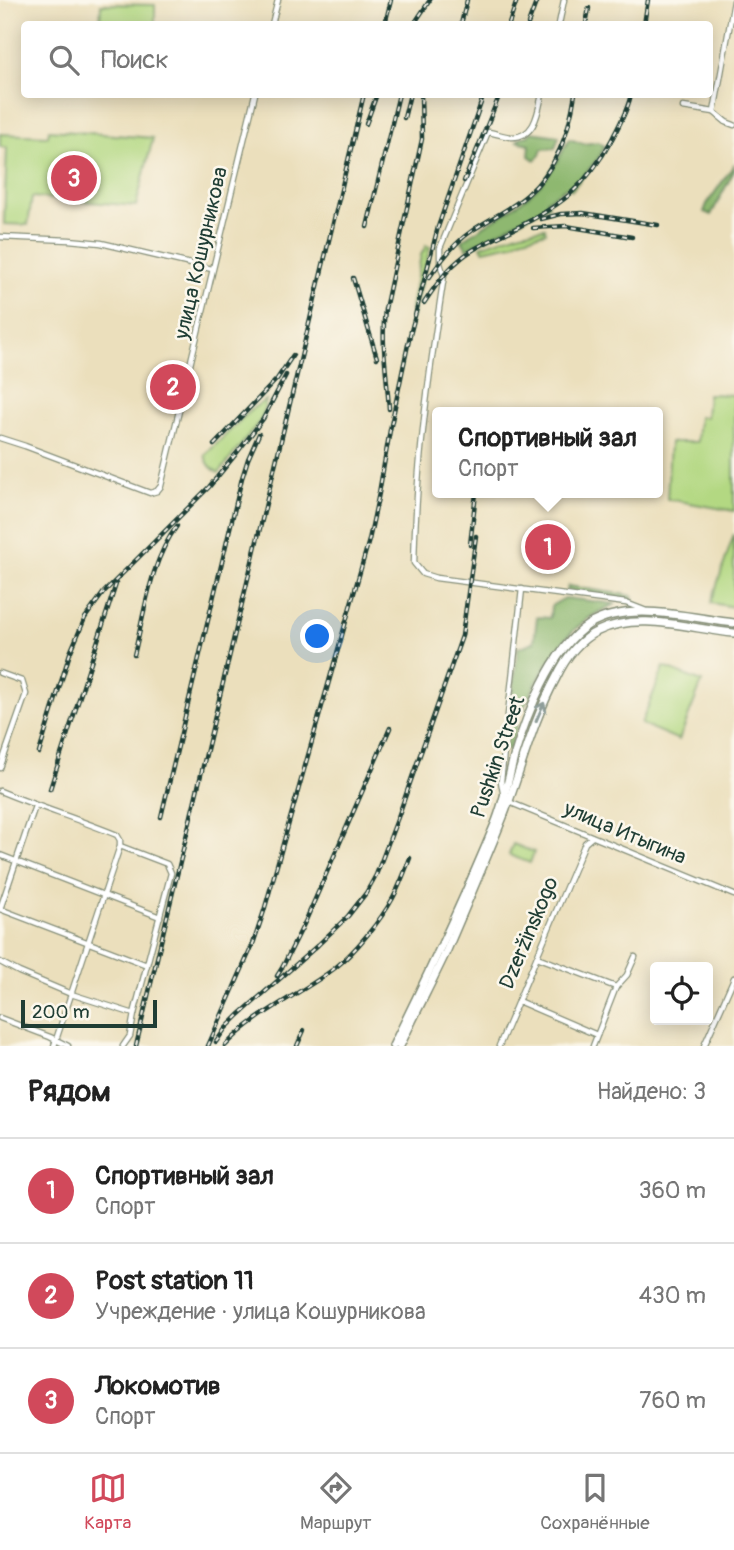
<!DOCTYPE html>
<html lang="ru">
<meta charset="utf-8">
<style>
body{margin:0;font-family:Pangolin,sans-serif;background:#f2f2f2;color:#222}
.controls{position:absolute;right:21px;bottom:21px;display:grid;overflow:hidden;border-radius:7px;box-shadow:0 4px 18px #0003}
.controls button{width:63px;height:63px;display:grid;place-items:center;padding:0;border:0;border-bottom:2px solid #e0e0e0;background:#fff;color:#222;font:35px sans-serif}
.scale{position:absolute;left:21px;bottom:18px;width:136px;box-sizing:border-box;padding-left:7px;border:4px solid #1f3d34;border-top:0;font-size:19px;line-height:24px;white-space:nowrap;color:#1f3d34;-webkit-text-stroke:5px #fbf7ec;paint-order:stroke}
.you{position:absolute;left:318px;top:637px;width:24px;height:24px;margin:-18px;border:5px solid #fff;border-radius:50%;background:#1a73e8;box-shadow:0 0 0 10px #1a73e833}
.badge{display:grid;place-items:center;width:46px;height:46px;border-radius:50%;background:#d1495b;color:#fff;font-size:23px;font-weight:700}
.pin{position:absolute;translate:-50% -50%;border:4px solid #fff;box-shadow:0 2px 7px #0006}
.popup{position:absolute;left:432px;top:407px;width:231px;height:91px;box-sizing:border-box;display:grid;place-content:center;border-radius:7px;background:#fff;filter:drop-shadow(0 2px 5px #0005);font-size:23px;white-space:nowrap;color:#767676}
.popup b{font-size:26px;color:#222}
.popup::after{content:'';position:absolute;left:50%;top:100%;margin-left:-14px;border:14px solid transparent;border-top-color:#fff}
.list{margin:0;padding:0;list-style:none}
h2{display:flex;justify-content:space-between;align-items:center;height:91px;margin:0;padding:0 28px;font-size:30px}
h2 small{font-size:23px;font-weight:400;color:#767676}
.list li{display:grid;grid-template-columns:46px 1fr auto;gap:21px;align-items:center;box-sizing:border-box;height:105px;padding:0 28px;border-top:2px solid #e0e0e0}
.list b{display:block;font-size:26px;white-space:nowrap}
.list p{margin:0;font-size:23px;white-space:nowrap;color:#767676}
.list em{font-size:23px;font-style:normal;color:#767676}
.icon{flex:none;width:38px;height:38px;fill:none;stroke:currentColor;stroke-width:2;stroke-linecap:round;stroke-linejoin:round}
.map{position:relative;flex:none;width:734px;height:1046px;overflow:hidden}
.search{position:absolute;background:#fff;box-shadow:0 4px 18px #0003;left:21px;right:21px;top:21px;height:77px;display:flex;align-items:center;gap:18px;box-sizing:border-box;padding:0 24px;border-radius:7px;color:#767676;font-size:26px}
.sheet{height:406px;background:#fff}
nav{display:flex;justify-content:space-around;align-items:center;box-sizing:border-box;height:98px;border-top:2px solid #e0e0e0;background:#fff;font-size:19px;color:#767676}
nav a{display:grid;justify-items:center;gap:4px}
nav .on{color:#d1495b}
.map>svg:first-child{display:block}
</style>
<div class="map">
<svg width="734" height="1046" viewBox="0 0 734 1046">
<rect width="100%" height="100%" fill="#fbf7ec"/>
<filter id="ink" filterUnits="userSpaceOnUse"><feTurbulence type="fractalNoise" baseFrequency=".0143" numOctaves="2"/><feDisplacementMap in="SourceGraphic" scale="14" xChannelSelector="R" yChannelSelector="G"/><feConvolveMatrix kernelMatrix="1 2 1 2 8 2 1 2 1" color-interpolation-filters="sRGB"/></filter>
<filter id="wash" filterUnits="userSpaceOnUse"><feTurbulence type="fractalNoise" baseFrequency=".00686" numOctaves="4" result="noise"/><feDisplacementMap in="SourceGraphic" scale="28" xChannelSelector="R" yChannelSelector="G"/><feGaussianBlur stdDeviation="1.57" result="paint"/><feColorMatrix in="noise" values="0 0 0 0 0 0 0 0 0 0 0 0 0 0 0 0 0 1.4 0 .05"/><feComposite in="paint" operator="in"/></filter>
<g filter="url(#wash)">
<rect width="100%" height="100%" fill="#ebdfbc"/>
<g fill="#b3d882" stroke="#698a5b" stroke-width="2">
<path d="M101,4L155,5V24H100Z"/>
<path d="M49,130L153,138L136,206L32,197L28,225L4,224L7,148L0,147V134L48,136Z"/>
<path d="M545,228L546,232L520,239L512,244L483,250L481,246L521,232Z"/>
<path d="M426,246L430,247L412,318L411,309L421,255Z"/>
<path d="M708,394L734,395V511L667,499L670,442H697L699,417H706Z"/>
<path d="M266,400L262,418L219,473C211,468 207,464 205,455L253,408Z"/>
<path d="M734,534V607L711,603Z"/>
<path d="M664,667L702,682L679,740L641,724Z"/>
<path d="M513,844L534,852L530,863L509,855Z"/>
</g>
<g fill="#8eb870" stroke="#567a52" stroke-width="2">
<path d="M531,132L559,136L555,148L542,149L540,155L535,160L529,156L530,144L517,141L522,137L528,136Z"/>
<path d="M569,139L584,144L598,142L604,146L600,156L572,190L567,187L547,200L549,205L467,249L462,241C484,224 512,211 531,193C549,178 559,159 569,139Z"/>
<path d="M734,165V171L711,215L704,212L707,204Z"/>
<path d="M568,586L633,596V600L567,591Z"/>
<path d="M565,598L616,604C564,624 547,663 523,709H518L514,720L517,727L510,749L507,750L506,749L518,648L534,642L537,617L550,618L551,606Z"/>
</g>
</g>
<g filter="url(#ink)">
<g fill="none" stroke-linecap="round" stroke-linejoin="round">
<g stroke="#858e78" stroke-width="7">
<g id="minor">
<path d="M272,24L278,0"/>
<path d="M559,24L564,0"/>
<path d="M542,94C538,113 535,138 511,137C503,136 495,133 488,132L440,248V263L444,276C429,372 416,466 414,563L423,574L436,578L626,603L644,610"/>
<path d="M683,107L714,112L726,122L734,125"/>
<path d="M714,112L734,1"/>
<path d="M0,237L69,240L101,243L212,269"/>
<path d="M0,438L25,446L150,493L157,491L161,486L255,94"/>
<path d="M0,673L22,681L26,694L0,768"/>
<path d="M0,791C38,807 78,819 117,835L120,840V846L54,1046"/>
<path d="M503,792L501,781L506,732L522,589"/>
<path d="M509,802L734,895"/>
<path d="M120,846L167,864L171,873L134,1014L130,1036L123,1046"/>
<path d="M0,855L160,917"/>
<path d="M0,909L147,965"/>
<path d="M0,909L35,806"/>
<path d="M537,957L616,987"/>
<path d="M0,962L19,972L71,994L134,1014"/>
<path d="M518,1001L597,1035"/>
<path d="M0,1018L50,1037L68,1046"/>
<path d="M499,1046L585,843L592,837"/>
<path d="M593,1046L616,987L627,975L635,957"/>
<path d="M704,1046L734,978"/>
</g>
</g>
<g stroke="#858e78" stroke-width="10">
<g id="primary">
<path d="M393,1046C429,973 464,899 495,824C504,802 508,780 514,757C526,716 551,649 588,625C628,600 690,618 734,623"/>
<path d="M400,1046C415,1014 432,982 447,950C466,906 485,862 503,817C521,771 532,722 556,678C565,659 578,640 598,631C639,611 690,629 734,633"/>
</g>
</g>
<use href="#minor" stroke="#fff" stroke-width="4.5"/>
<use href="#primary" stroke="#fff" stroke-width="7"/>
<g stroke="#1f3d34" stroke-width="4.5">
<g id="rail">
<path d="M385,24L391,0"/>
<path d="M414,24L430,0"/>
<path d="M461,24L467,0"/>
<path d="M509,24L517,0"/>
<path d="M528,24L537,0"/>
<path d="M586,24L589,8"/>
<path d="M644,24L648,0"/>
<path d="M404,118L410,94"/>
<path d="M366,124L377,94"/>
<path d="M464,181L500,94"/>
<path d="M541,219L561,214L583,213L658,225"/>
<path d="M367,227L399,94"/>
<path d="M533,228L566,226L632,237"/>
<path d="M353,278L377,358"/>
<path d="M429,278C441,260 455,242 473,230C491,218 511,209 527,195C557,169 569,132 575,94"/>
<path d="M424,303C434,288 444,273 458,261C470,250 485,243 500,236C523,225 549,212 569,195C587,179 601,160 612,139C619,125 628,110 631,94"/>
<path d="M389,409C387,375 381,343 385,309L422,139L421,94"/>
<path d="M214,445L277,379L293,355"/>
<path d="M470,545L476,493"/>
<path d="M134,655C145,612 150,562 177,526"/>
<path d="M39,753L70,653L85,618L104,592L209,487L236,454L263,419L286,375"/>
<path d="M50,789L116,584"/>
<path d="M161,817L242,478L248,459L259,434"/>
<path d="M277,976L282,968L306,920L390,728"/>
<path d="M216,1042L225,1029L239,1015L318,945L348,916L366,893L376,875L398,817L462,636L476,536"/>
<path d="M136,1046L364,94"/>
<path d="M208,1046L253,944L264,911L369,540L379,493L390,430L410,335L438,227L484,94"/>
<path d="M225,1046C256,1013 299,995 335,968C355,952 381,920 393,898C400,885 405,871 410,858"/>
<path d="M297,1046L304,1030"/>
</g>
</g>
<use href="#rail" stroke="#fbf7ec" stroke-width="2" stroke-dasharray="5" stroke-linecap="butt"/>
</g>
<defs><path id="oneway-shaft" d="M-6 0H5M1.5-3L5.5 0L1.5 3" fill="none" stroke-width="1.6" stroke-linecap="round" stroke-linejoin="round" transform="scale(1.75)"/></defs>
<use stroke="#8f9e9a" href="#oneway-shaft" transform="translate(540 712) rotate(-67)"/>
</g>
<g text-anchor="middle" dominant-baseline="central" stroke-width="5" stroke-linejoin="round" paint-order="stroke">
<g font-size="21" fill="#1f3d34" stroke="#fbf7ec">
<text transform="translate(201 253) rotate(-77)">улица Кошурникова</text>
<text transform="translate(498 757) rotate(-71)">Pushkin Street</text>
<text transform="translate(625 833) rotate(23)">улица Итыгина</text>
<text transform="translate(529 933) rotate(-67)">Dzeržinskogo</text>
</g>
</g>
</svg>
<div class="controls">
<button><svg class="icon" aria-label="locate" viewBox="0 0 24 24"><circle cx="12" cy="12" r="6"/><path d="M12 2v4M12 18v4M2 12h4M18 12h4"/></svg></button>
</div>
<div class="scale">200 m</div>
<div class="you"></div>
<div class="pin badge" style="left:548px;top:547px">1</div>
<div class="popup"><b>Спортивный зал</b>Спорт</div>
<div class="pin badge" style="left:173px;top:387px">2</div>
<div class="pin badge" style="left:74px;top:178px">3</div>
<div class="search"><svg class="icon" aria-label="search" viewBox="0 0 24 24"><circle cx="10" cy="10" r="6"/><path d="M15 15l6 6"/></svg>Поиск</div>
</div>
<section class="sheet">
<h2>Рядом<small>Найдено: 3</small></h2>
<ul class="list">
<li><span class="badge">1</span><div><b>Спортивный зал</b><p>Спорт</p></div><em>360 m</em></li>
<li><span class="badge">2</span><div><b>Post station 11</b><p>Учреждение · улица Кошурникова</p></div><em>430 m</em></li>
<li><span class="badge">3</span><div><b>Локомотив</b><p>Спорт</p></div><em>760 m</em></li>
</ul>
</section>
<nav>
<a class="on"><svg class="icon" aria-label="map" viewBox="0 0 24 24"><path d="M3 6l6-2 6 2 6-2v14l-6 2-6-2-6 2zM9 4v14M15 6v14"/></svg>Карта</a>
<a><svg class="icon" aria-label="directions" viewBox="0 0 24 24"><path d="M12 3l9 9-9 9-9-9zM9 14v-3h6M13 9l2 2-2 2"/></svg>Маршрут</a>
<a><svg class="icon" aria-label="saved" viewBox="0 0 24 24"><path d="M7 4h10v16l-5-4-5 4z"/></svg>Сохранённые</a>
</nav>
